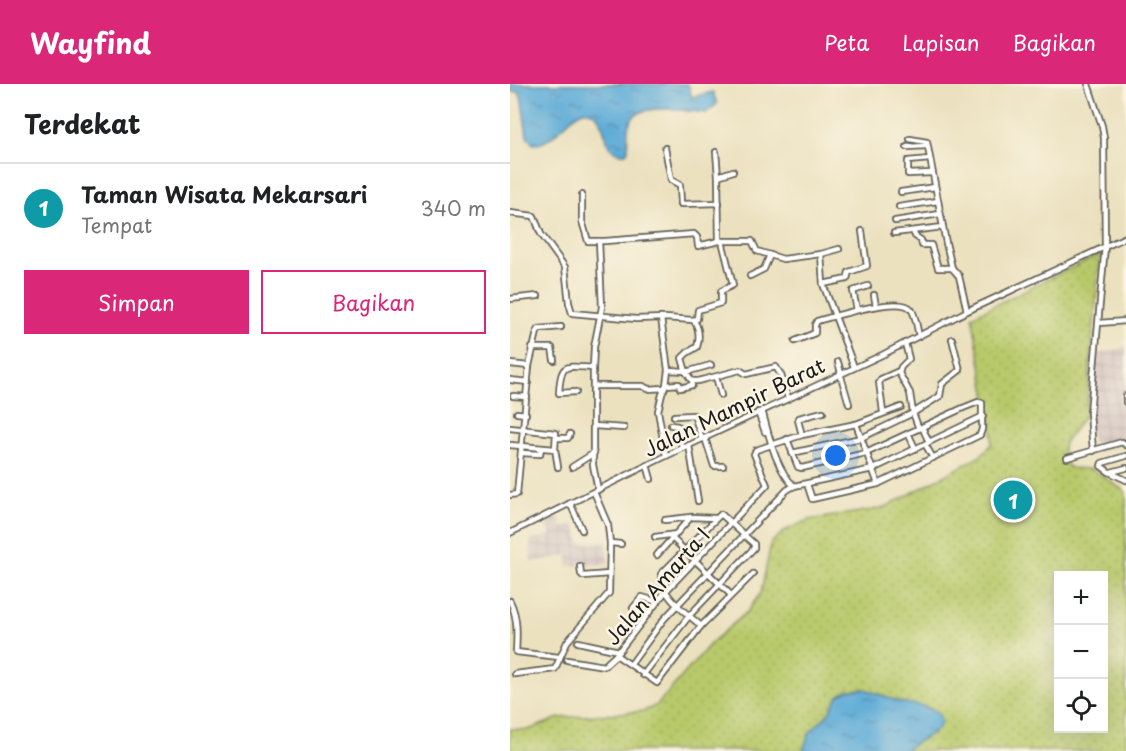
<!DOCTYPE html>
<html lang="id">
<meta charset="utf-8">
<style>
body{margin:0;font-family:"Playpen Sans",sans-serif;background:#f6f6f6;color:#202124}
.controls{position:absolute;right:18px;bottom:18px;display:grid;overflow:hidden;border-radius:0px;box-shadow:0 6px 24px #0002}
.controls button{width:54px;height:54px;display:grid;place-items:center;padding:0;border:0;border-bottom:2px solid #e0e0e0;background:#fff;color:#202124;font:30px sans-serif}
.you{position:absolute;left:326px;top:372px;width:21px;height:21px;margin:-15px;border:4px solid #fff;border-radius:50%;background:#1a73e8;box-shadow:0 0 0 9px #1a73e833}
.badge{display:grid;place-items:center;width:39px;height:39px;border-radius:50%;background:#db2777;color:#fff;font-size:20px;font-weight:700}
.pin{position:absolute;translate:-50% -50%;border:3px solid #fff;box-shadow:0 2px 6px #0006}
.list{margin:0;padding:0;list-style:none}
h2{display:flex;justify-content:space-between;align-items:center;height:78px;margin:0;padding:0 24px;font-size:26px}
h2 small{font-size:20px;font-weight:400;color:#757577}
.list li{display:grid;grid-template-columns:39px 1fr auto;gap:18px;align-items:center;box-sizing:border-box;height:90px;padding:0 24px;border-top:2px solid #e0e0e0}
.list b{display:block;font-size:22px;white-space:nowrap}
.list p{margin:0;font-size:20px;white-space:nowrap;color:#757577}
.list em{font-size:20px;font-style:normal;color:#757577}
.actions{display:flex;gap:12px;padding:18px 24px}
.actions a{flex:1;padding:14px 0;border:2px solid #db2777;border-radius:0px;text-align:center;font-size:21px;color:#db2777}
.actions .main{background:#db2777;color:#fff}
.icon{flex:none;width:33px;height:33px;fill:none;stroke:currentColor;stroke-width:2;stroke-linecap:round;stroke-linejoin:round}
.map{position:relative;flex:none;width:616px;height:667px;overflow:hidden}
header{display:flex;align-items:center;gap:36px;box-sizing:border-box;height:84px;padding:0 30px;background:#db2777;color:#fff}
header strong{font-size:28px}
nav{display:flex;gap:33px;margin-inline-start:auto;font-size:21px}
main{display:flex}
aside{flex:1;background:#fff}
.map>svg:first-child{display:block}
</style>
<header>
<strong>Wayfind</strong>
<nav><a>Peta</a><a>Lapisan</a><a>Bagikan</a></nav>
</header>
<main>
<aside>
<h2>Terdekat<small></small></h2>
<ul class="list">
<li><span class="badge" style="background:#0f9aa8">1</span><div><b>Taman Wisata Mekarsari</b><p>Tempat</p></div><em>340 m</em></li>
</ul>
<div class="actions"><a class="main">Simpan</a><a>Bagikan</a></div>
</aside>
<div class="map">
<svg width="616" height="667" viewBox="0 0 616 667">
<defs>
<pattern id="industrial-grid" width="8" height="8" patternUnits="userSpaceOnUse" patternTransform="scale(1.5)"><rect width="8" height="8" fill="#d0c0bc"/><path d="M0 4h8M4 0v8" fill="none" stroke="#b2a4a1"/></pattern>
<pattern id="park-dots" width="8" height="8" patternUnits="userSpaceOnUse" patternTransform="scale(1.5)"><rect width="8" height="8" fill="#b8c96b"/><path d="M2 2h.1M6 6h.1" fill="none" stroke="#9eac5c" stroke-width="1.8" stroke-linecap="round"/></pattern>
<pattern id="water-ripples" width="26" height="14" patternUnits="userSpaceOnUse" patternTransform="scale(1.5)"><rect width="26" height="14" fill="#5dabd7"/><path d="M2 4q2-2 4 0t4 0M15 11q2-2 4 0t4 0" fill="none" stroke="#4c8aae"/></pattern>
</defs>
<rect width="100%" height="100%" fill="#fcf5e5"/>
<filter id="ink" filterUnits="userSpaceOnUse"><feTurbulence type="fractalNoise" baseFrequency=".0167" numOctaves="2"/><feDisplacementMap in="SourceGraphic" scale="12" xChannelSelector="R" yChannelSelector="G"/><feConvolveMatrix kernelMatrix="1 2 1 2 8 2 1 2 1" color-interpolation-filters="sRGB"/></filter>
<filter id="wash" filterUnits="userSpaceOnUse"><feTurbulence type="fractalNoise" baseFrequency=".008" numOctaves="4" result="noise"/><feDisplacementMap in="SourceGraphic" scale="24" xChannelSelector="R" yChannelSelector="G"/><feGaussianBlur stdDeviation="1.35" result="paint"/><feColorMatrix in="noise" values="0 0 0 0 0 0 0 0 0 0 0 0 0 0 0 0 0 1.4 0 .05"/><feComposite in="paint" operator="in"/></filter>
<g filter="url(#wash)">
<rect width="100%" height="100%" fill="#ebe1bf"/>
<g fill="url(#industrial-grid)">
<path d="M616,263V310L610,317L616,326V359L585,368L576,330L581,272Z"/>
<path d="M48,428L52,444L64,440L71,459L96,457L98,480L58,482V471L21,479L20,456L41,451L32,435Z"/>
</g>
<path fill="url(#park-dots)" stroke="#6a7244" stroke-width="1.5" fill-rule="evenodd" d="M590,170L576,330L554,359L552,375L560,384L582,385L616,408V667H0V645L18,646L49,634L134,627L147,621L201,559L238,527L251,508L261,459L276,446L299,436L374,424L469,373L482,360V341L462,232ZM548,492H594V644H548Z"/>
<g fill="url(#water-ripples)" stroke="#3c647a" stroke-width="1.5">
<path d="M0,0H178L182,13L203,8L207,20L196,29C177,27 130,17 120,38C116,46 118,58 118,66L116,69C88,72 101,32 78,27C62,24 45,62 23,60L17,53L11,12L8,8H0Z"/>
<path d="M355,605L389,618L413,622L427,627L432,638L426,647L393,667H293L299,649L318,630L328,612L338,606Z"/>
</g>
</g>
<g filter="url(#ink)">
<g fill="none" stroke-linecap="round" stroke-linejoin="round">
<g stroke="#646155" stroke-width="8">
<g id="minor">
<path d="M578,0L592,42L594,54L595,162L580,329L583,367"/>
<path d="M400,55L417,58L436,159L442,184L449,192L457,227"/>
<path d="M397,63L417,62"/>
<path d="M155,64L161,96L170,101L171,120L209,119"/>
<path d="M206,68L208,92"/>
<path d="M420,75L398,77V90L422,89"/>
<path d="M391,108L425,103"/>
<path d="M72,111V137L78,157H95L184,150L187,153L188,162L209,157H242L247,167L273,175L311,170L329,165"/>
<path d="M389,123L428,117"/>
<path d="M0,129L24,132L31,150L55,183L59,219L62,229L126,235L155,234L183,236C189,242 190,254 187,263L177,269L172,274L176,288L182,297H188L230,286L236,290L266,283L271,291L278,314"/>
<path d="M385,137L430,130"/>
<path d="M403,147L405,152L411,156L412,161H421L428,184H442"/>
<path d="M384,149L433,143"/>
<path d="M209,157L208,92L223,87"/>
<path d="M311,170L313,200"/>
<path d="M240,192L254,185L260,171"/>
<path d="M364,211L366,222"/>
<path d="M0,215L28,212"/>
<path d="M347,226L343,207L358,202"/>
<path d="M151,234L158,286L156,301L152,310L148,327L156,372"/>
<path d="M183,236L187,235L188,226L211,219V207L223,201L212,157"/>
<path d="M589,239L616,237"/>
<path d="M285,257L305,249V241L307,237C323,233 390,211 401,225C406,231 407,245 409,252"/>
<path d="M395,259L399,275L391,283L389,289L400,309L403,329L409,345"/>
<path d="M22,264H42L44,276"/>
<path d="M328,278L331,289"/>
<path d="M0,280L19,282"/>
<path d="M344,283L313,200L337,195L339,188L357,182L352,147"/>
<path d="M158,286L175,287"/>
<path d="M176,288L201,281"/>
<path d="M330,289L339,320"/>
<path d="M206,293L211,311"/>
<path d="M0,296L18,298"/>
<path d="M156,301L169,300L170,304L182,301"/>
<path d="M84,302H133L138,305L154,304"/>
<path d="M66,308L49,309C51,278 55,282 83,284"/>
<path d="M3,312L17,313"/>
<path d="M616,312V318"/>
<path d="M252,326C259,351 265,384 284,402"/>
<path d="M248,328L255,348"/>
<path d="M373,328L369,298L371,295L389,287"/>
<path d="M7,329L16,330"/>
<path d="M164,332L184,331L192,355"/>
<path d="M346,340L368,400"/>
<path d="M161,341L168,342L172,364"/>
<path d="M84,342L114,344"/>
<path d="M412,343L419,358"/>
<path d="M0,344L46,349L45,365L48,383"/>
<path d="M398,349L405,364"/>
<path d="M292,351L288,336L289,334L313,328"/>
<path d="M47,354H58L60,350"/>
<path d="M195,354L204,382H213"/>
<path d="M277,355L288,383L292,384L356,369L453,324L468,318L472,319V345L470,351L368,400L302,415L297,400"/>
<path d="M415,360L423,374"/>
<path d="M0,361L45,365"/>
<path d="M179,361L188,417"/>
<path d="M11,369L30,370L31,364"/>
<path d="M282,369L351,354L403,329L430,312L432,300L450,286L442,255"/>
<path d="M616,372L592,379L591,382L599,388L616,396"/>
<path d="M557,374L612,358L616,361"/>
<path d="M137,381L141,395"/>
<path d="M62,383L84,369"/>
<path d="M601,388L616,384"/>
<path d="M88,406L83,381V284L84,263L92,223L89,157"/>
<path d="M0,411L7,410L19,282L27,248L29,245L51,243"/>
<path d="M60,419L72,446"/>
<path d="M155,436L181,433L205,434"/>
<path d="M0,449L156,372L374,270L457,227L616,153"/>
<path d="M145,453L166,450"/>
<path d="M163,455L221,511"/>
<path d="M100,459L111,460"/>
<path d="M147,471L181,433"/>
<path d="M70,482L71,490L73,492L99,490"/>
<path d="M0,517C8,533 7,551 6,568L49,573"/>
<path d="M123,524L132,513L148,518"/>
<path d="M68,558L109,567"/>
<path d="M106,571L147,599L191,542L243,490"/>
<path d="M57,576L94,582L106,571L155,508L257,401L244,370L246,366L292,351L346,340L391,323"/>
<path d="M121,580L154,535L277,406L284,402L363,385L473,332"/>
<path d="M5,590L45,585L57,558L99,509L100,459L98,441L84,408"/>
<path d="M133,591L179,532L244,464V460L211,430L151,490C150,512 176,528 191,542"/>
</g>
</g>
<use href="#minor" stroke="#fff" stroke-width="4.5"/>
</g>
</g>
<g text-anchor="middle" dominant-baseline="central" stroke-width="5" stroke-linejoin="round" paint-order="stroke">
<g font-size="20" fill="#1c1c1c" stroke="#fcf5e5">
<text transform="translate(224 323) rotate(-26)">Jalan Mampir Barat</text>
<text transform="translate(147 502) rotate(-49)">Jalan Amarta I</text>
</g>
</g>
</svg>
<div class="controls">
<button>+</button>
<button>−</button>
<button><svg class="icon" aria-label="locate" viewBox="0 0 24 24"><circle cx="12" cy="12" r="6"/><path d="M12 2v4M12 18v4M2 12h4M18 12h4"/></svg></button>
</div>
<div class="you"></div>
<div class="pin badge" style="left:503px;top:416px;background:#0f9aa8">1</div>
</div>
</main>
